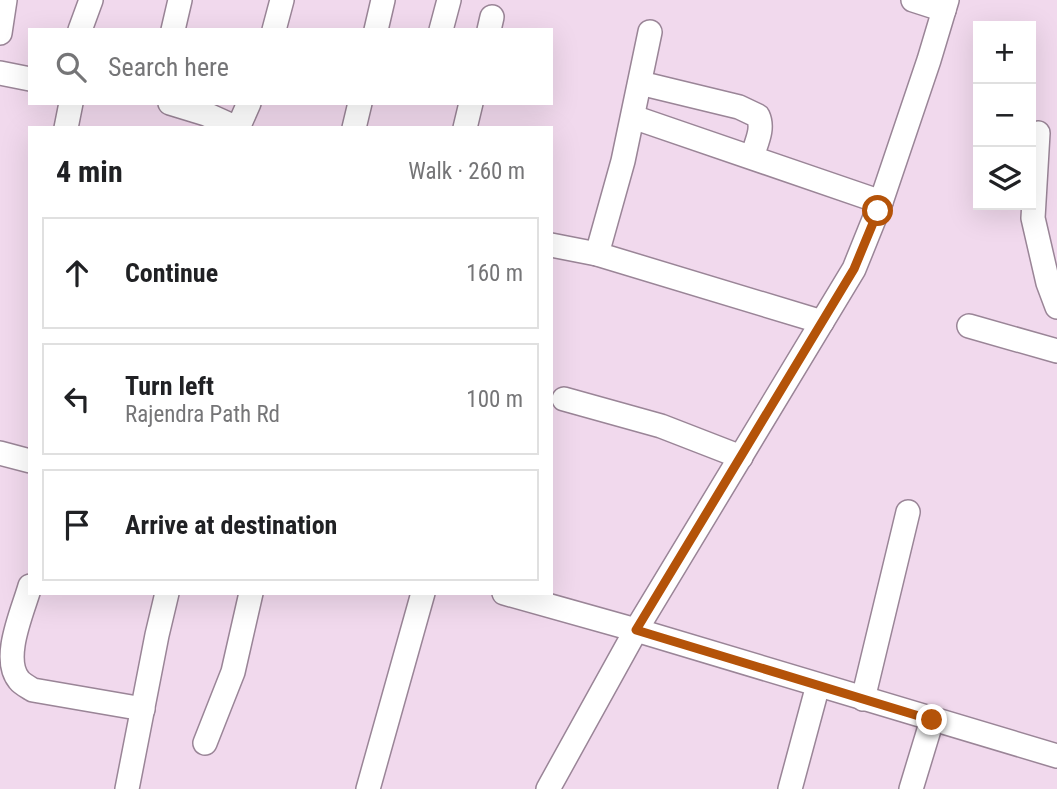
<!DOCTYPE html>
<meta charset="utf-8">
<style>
body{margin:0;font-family:"Roboto Condensed",sans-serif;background:#f6f6f6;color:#202124}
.controls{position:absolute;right:21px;top:21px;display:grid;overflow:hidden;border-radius:0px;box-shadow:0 7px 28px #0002}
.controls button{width:63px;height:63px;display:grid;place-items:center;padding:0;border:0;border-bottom:2px solid #e0e0e0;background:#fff;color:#202124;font:35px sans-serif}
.stop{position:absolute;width:21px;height:21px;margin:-16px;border:5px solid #b45309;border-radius:50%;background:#fff}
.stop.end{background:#b45309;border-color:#fff;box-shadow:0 2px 7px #0008}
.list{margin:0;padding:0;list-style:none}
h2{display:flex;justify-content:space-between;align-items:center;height:91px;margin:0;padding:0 28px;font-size:30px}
h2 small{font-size:23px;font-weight:400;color:#757577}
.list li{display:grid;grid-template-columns:46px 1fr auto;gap:21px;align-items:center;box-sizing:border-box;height:112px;margin:0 14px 14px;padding:0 14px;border:2px solid #e0e0e0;border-radius:0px}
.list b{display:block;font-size:26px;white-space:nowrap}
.list p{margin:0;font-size:23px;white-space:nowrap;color:#757577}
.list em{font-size:23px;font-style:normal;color:#757577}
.icon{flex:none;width:38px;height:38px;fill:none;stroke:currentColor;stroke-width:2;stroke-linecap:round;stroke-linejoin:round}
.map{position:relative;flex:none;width:1057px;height:789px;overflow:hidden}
.search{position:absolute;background:#fff;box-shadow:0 7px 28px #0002;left:28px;top:28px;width:525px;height:77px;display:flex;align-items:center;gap:18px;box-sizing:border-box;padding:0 24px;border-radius:0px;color:#757577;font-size:26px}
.panel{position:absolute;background:#fff;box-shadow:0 7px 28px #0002;left:28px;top:126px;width:525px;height:469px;border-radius:0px}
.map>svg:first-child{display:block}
</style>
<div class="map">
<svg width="1057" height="789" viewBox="0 0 1057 789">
<rect width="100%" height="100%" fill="#f1d9ed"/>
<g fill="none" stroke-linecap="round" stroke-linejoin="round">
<g stroke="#9a8597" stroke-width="26">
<g id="minor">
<path d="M913,0L944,10"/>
<path d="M80,30L91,0"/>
<path d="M173,30L180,0"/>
<path d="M274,30L282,0"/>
<path d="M376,30L383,0"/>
<path d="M441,30L449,0"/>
<path d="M489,30L492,17"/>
<path d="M0,33L5,0"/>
<path d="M0,73L30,79"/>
<path d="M640,83L739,107L758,116C764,129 756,143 752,157"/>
<path d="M170,103L206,114L237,128"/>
<path d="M633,117L881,202"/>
<path d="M66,128L71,103"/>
<path d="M238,128L249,103"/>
<path d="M354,128L360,103"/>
<path d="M465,128L471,103"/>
<path d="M1038,133L1033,218L1048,283L1057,307"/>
<path d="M551,245L597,254L822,322"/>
<path d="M597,254L623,161L650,32"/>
<path d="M969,326L1057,351"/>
<path d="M564,399L661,426L741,457"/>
<path d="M0,453L30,461"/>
<path d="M30,586C23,611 1,658 19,680C22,684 28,687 33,690L143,709"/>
<path d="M504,593L636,630L1057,756"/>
<path d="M863,699L908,512"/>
<path d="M205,743L233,672L251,593"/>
<path d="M127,789L157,635L167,593"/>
<path d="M368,789L423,593"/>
<path d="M548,789L636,630L854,269L881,202L929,60L947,0"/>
<path d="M790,789L818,685"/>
<path d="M911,789L932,720"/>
</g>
</g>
<use href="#minor" stroke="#fff" stroke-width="23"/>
</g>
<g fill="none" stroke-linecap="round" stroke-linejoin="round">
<path stroke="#b45309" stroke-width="9" d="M878,211L854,269L636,630L932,720"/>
</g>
</svg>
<div class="controls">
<button>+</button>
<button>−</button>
<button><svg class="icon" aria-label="layers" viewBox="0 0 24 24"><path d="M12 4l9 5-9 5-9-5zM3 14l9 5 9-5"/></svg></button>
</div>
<div class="stop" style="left:878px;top:211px"></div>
<div class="stop end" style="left:932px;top:720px"></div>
<div class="search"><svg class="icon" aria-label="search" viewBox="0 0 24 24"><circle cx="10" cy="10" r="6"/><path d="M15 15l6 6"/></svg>Search here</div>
<section class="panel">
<h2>4 min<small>Walk · 260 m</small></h2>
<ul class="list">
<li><svg class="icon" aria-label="ahead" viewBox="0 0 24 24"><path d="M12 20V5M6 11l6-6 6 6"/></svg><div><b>Continue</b></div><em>160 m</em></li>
<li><svg class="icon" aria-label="left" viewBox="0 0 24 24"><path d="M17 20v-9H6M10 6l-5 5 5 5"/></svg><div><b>Turn left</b><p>Rajendra Path Rd</p></div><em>100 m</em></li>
<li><svg class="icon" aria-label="arrive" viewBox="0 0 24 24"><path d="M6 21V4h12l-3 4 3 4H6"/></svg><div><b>Arrive at destination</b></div></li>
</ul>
</section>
</div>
